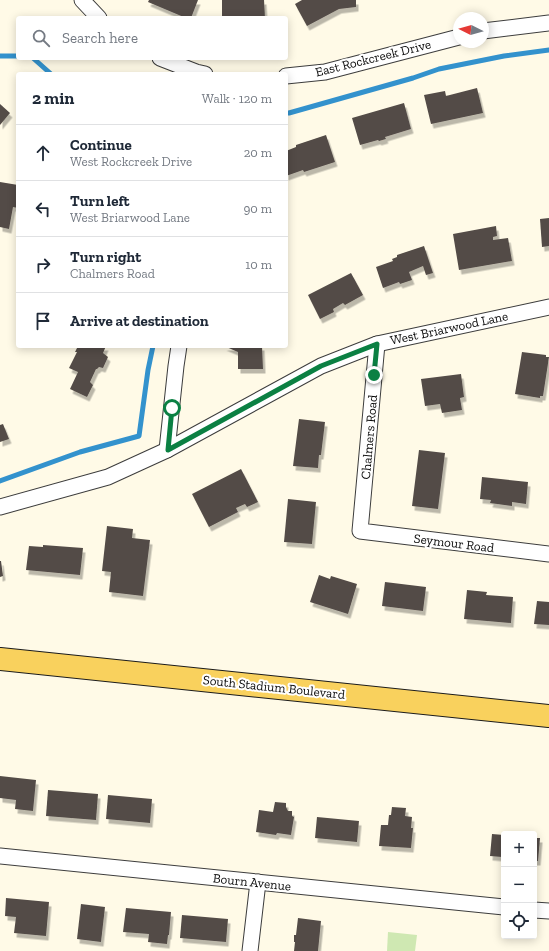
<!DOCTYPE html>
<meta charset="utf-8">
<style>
body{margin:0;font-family:"Zilla Slab",serif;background:#f6f6f7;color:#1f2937}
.controls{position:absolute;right:12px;bottom:12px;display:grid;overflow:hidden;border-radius:4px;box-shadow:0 2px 10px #0003}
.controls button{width:36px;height:36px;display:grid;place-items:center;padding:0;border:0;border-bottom:1px solid #e0e1e3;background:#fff;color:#1f2937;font:20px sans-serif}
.compass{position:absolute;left:453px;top:12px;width:36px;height:36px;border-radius:50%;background:#fff;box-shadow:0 2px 10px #0003;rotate:275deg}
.stop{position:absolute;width:12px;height:12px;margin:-9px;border:3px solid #0b8043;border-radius:50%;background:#fff}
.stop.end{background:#0b8043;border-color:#fff;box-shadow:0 1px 4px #0008}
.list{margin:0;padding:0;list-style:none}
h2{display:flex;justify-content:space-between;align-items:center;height:52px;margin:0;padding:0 16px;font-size:17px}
h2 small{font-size:13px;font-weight:400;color:#747a83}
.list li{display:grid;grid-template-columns:26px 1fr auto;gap:12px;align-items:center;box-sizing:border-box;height:56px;padding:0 16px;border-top:1px solid #e0e1e3}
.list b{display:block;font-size:15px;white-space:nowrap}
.list p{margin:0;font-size:13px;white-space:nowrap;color:#747a83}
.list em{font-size:13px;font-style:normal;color:#747a83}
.icon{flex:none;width:22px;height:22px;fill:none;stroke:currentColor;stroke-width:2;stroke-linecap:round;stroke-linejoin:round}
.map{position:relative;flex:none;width:549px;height:951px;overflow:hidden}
.search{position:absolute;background:#fff;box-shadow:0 2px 10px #0003;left:16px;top:16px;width:272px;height:44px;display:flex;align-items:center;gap:10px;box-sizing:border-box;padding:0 14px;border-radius:4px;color:#747a83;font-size:15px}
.panel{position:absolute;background:#fff;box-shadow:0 2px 10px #0003;left:16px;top:72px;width:272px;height:276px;border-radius:4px}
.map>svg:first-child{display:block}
</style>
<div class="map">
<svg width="549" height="951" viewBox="0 0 549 951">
<defs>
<filter id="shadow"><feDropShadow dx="2.5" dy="4.5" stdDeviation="0" flood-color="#0004"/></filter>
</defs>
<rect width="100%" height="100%" fill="#fffae7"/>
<path fill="#cfe8b2" d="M388,932L417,935L415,951H387Z"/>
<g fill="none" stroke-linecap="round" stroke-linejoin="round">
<g stroke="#3392cd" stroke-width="5">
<path d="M0,56H18"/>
<path d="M33,58L51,74"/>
<path d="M286,113H289L413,78L439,69L504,56L549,50"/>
<path d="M0,481L80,452L139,436L148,370L153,346"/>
</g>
</g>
<g fill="#534b47" filter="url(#shadow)">
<path d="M149,0H198L191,18H186L148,2Z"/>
<path d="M222,0H264L265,18H222Z"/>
<path d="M302,0H356V7L339,9L307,26L295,4Z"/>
<path d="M477,88L483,113L431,124L424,95L445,91L446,96Z"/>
<path d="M404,103L411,129L385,137L386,139L379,141L378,140L360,145L352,118Z"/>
<path d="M0,104L10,113L0,125Z"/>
<path d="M326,135L335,162L304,172L303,170L286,176V151L296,147V145Z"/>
<path d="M0,182L18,185V208L13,207L9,229L0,227Z"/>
<path d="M549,218V246L542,247L540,219Z"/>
<path d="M496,226L497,236L493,237V240L508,238L512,261L459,270L453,234Z"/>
<path d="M424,246L433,273L426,275L423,266L409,272L412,280L400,284L399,282L383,288L376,267L393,261L392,259L397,257V255Z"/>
<path d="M351,273L363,295L345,305L343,303L333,309L334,312L320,319L308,295Z"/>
<path d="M78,346H106L103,353L108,357L103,368L99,367L97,369H96L90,382L93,385L87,397L70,389L78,372L69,368L77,352H75Z"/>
<path d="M224,346H262L263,369H238V352Z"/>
<path d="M522,352L546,355V357H549L543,396H540V398L515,394Z"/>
<path d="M461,374L464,397L460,398L462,410L442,413L440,404L425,406L421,379Z"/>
<path d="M299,419L325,422L321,455H319L318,468L293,466Z"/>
<path d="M3,424L9,439L0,442V425Z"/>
<path d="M419,450L445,453L438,509L412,506Z"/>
<path d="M241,469L258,502L247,507L245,504L236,508L238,512L209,527L192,494Z"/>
<path d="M482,477L528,482L526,504L512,502V506L490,503L491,500L480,499Z"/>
<path d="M288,499L316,502L312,544L284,542Z"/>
<path d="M107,526L133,529L132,538L150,540L143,596L109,592L111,572L102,571Z"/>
<path d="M43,545L83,548L80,575L26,570L29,546L43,547Z"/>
<path d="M0,561H1L3,576L0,577Z"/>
<path d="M319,575L330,579L331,576L357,584L348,614L310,602Z"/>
<path d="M385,582L426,587L423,611L382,606Z"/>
<path d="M467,590L487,592L486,595L513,597L511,623L464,619Z"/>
<path d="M537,601L549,602V625L534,624Z"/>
<path d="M0,776L36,780L33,811L15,809L16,800L0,798Z"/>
<path d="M48,790L98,794L96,820L46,816Z"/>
<path d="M108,795L152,799L150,823L106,819Z"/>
<path d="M275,802L286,803V807L288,811H292V816L294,817L291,835L277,833L276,835L256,832L259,810L273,812Z"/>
<path d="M392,807L406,808L405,816L412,817L411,828H413L411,848L379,846L381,825H388L389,815H391Z"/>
<path d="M317,817L359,821L357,842L315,838Z"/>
<path d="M492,834L504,835V860H501L502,857L490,856Z"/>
<path d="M534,838H540L538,861H534Z"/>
<path d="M6,898L49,902L46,936L14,933L16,917L5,916Z"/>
<path d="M81,904L105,907L101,942L77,939Z"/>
<path d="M126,908L171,912L169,935H168L167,944L148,942L149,934L123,932Z"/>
<path d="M182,915L228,919L226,942L180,938Z"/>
<path d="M298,918L321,921L318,951H294L295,942H294V935H296Z"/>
</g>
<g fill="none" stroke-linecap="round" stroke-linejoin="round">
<g stroke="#3d3d3d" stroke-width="17">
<g id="minor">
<path d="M82,0L99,18"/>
<path d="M483,31L549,23"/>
<path d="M160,58L196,72L205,74"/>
<path d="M286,76L325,72L459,37"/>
<path d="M377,344L360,531L549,554"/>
<path d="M167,450L176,366L179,346"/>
<path d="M0,507L108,477L167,450L321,366L377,344L549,307"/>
<path d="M0,856L504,907"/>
<path d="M534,910L549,911"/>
<path d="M250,951L258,882"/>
</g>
</g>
<g stroke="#1b1b1b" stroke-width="24">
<path id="primary" d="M0,659L549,716"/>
</g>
<use href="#minor" stroke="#fff" stroke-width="15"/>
<use href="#primary" stroke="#f9d15d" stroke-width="22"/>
</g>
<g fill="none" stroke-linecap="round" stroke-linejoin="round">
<path stroke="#0b8043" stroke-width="5" d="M172,408L168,450L321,366L377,344L374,375"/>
</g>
<g text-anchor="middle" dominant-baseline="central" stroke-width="4" stroke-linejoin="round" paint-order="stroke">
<g font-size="13" fill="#0a0a0a" stroke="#fff">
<text transform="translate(373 58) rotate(-14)">East Rockcreek Drive</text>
<text transform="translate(449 328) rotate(-12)">West Briarwood Lane</text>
<text transform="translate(369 437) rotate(-85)">Chalmers Road</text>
<text transform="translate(454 543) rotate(7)">Seymour Road</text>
<text transform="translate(274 687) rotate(6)">South Stadium Boulevard</text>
<text transform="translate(252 882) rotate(6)">Bourn Avenue</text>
</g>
</g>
</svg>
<div class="controls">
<button>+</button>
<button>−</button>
<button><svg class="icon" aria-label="locate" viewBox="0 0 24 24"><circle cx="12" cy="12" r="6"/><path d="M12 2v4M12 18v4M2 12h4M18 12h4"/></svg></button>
</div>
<svg class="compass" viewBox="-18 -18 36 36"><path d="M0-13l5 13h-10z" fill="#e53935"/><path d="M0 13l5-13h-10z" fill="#747a83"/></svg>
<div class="stop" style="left:172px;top:408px"></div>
<div class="stop end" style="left:374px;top:375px"></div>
<div class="search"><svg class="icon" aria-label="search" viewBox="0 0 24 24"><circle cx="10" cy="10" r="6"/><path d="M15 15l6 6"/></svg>Search here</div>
<section class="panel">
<h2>2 min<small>Walk · 120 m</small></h2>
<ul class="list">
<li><svg class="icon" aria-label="ahead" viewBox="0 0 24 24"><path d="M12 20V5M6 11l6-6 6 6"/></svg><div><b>Continue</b><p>West Rockcreek Drive</p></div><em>20 m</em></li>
<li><svg class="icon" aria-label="left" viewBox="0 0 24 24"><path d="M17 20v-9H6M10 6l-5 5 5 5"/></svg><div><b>Turn left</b><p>West Briarwood Lane</p></div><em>90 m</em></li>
<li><svg class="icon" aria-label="right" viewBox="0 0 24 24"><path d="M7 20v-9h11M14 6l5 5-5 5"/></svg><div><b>Turn right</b><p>Chalmers Road</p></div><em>10 m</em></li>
<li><svg class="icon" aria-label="arrive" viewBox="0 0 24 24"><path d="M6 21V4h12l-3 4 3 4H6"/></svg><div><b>Arrive at destination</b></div></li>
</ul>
</section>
</div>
